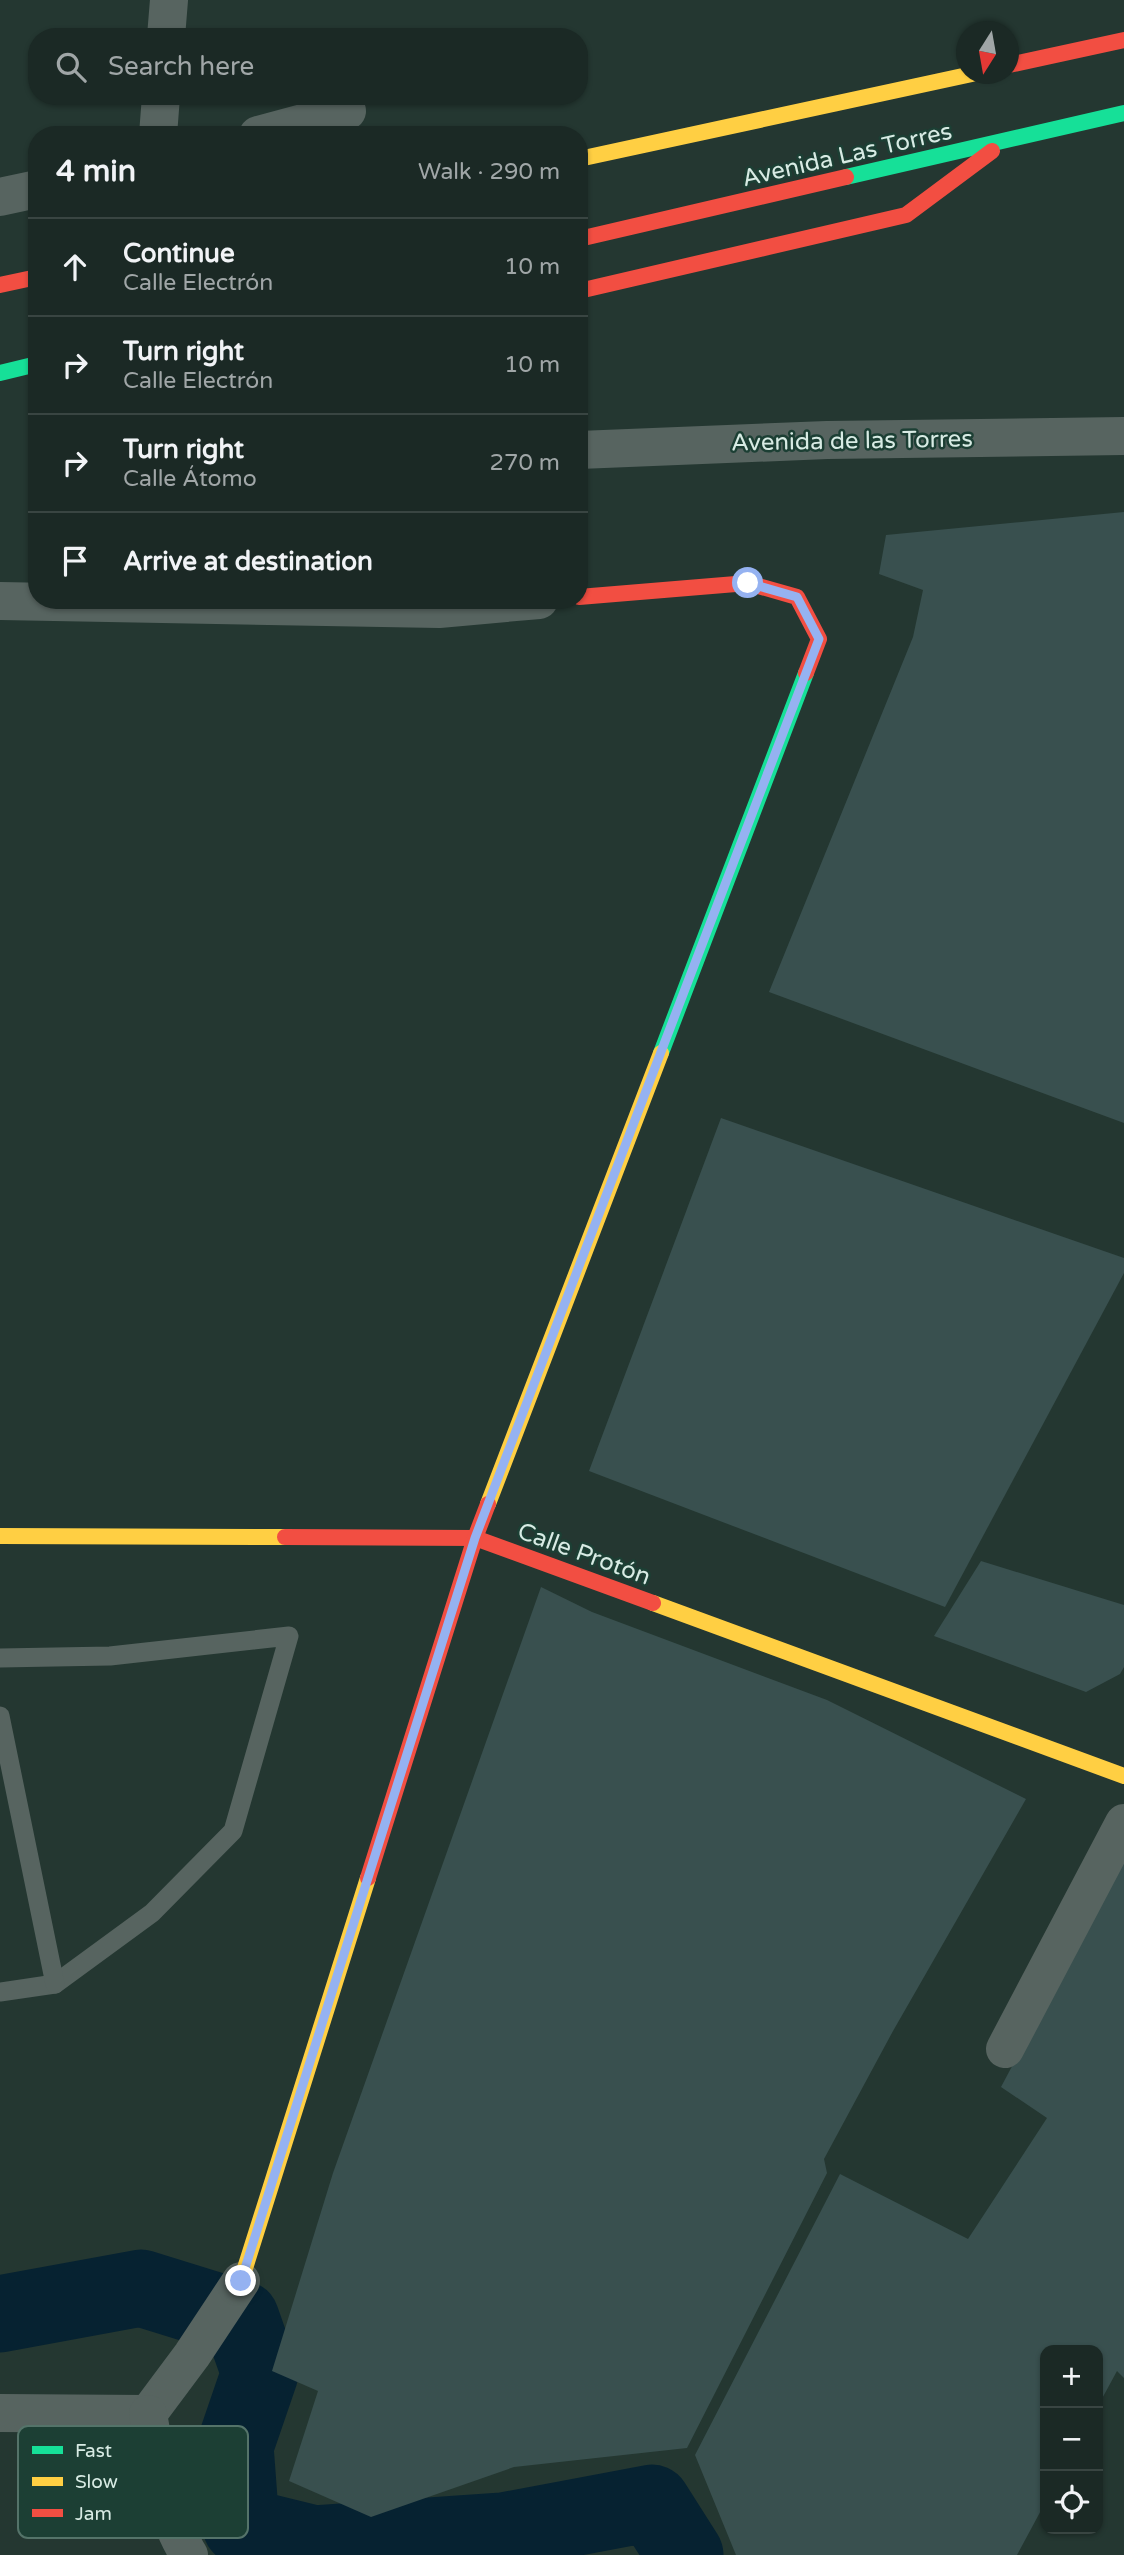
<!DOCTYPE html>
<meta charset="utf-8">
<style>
body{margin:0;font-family:"Varela Round",sans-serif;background:#283532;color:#f1f3f6}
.controls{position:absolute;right:21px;bottom:21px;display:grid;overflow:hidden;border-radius:14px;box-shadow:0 2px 5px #0004}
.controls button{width:63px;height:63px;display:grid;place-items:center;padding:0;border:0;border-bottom:2px solid #394542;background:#1b2925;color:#f1f3f6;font:35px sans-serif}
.compass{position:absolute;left:956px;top:21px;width:63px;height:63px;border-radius:50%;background:#1b2925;box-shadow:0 2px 5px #0004;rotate:191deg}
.stop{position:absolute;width:21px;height:21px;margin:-16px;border:5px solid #95b2f1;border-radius:50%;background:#fff}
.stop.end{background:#95b2f1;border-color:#fff;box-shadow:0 2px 7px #0008}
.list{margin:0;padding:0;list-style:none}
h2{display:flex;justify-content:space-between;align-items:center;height:91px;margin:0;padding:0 28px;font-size:30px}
h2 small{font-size:23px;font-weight:400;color:#a0a6a7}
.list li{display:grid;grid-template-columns:46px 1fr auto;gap:21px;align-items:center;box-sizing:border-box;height:98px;padding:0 28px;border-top:2px solid #394542}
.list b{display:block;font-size:26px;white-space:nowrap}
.list p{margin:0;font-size:23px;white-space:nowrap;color:#a0a6a7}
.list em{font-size:23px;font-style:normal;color:#a0a6a7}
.icon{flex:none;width:38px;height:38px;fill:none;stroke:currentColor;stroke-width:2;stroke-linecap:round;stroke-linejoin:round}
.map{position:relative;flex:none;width:1124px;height:2555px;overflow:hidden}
.search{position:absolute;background:#1b2925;box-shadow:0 2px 5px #0004;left:28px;top:28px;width:560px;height:77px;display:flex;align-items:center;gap:18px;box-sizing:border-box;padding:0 24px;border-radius:28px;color:#a0a6a7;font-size:26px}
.panel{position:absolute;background:#1b2925;box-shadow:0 2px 5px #0004;left:28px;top:126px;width:560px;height:483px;border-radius:28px}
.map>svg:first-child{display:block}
</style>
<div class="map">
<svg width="1124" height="2555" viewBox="0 0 1124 2555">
<rect width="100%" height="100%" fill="#243731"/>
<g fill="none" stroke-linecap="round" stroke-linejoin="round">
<path stroke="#062231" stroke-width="77" d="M0,2314L141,2288L241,2319L260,2373L235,2446L241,2526L314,2544L503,2531L652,2503L685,2555"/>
</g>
<g fill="#39504f">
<path d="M1124,512V1123L769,992L913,637L923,590L879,574L886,535Z"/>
<path d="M721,1118L1124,1258V1273L945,1607L589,1471Z"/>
<path d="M981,1561L1124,1605V1667L1120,1674L1086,1692L934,1636Z"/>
<path d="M541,1587L592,1612L827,1700L1026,1799L893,2031L824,2159L827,2173L687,2448L514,2467L371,2517L289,2481L318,2391L272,2371L333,2173Z"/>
<path d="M1124,1856V2378L1117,2371L1098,2406V2350H1045V2503L1017,2555H736L695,2455L840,2174L968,2239L1047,2118L1001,2087Z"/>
</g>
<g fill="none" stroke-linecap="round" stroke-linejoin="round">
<g stroke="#576460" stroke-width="19">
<path d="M0,1658L110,1656L289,1636L233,1831L152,1913L55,1984L0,1992"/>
<path d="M0,1716L55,1984"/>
</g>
<g stroke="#576460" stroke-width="38">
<path d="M166,37L169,0"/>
<path d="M158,135L161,96"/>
<path d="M258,135L347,111"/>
<path d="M0,197L37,189"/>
<path d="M579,450L827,440L1124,436"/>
<path d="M0,601L439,609L539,600"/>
<path d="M1005,2049L1124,1823"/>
<path d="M0,2413L148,2414"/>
<path d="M148,2414L192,2355L241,2281"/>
<path d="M148,2414C157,2462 162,2513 189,2555"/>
</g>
<g stroke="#16e098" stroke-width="16">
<path d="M846,177L1124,113"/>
<path d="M0,373L37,364"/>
<path d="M661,1053L806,673"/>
</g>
<g stroke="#ffcf43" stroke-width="16">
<path d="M579,159L972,74"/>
<path d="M488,1504L661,1053"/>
<path d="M0,1536L285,1537"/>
<path d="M653,1603L1124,1776"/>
<path d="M241,2281L368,1878"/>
</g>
<g stroke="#f24e42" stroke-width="16">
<path d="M1009,65L1124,40"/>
<path d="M579,239L846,177"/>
<path d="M0,285L37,277"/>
<path d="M579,291L906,215L992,151"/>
<path d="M579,597L748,583L797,597L819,639L806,673"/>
<path d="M285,1537L475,1538L653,1603"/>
<path d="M368,1878L475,1538L488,1504"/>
</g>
</g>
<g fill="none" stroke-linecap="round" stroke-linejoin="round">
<path stroke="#95b2f1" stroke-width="9" d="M241,2281L475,1538L819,639L797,597L748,583"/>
</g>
<g text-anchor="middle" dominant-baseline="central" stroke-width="5" stroke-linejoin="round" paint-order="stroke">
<g font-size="24" fill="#d8ebe4" stroke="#1c3f34">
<text transform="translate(847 155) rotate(-13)">Avenida Las Torres</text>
<text transform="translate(852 441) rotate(-1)">Avenida de las Torres</text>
<text transform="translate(584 1554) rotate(20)">Calle Protón</text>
</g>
</g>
<rect x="18" y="2426" width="230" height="112" rx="10" fill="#1c3f34" stroke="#547369" stroke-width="2"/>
<rect x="32" y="2446" width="31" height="8" fill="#16e098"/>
<rect x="32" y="2477" width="31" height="9" fill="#ffcf43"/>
<rect x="32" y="2509" width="31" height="8" fill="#f24e42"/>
<g font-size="19" fill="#d8ebe4">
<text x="75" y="2457">Fast</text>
<text x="75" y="2488">Slow</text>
<text x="75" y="2520">Jam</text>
</g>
</svg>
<div class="controls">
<button>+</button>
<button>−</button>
<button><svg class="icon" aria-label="locate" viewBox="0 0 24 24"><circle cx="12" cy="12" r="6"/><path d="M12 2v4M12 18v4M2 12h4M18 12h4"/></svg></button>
</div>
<svg class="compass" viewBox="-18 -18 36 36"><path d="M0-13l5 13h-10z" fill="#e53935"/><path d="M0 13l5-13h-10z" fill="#a0a6a7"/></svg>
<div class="stop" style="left:748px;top:583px"></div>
<div class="stop end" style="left:241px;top:2281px"></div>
<div class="search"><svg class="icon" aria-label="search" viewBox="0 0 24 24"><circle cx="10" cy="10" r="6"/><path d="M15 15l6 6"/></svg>Search here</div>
<section class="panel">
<h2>4 min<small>Walk · 290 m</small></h2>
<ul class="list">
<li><svg class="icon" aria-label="ahead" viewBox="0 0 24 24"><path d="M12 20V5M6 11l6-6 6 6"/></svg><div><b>Continue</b><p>Calle Electrón</p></div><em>10 m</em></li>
<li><svg class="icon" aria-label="right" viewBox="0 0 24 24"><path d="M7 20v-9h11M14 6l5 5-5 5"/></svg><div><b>Turn right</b><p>Calle Electrón</p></div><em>10 m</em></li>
<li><svg class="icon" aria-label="right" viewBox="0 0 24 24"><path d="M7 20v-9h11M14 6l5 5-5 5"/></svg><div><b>Turn right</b><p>Calle Átomo</p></div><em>270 m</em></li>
<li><svg class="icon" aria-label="arrive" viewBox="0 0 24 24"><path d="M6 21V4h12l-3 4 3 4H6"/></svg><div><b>Arrive at destination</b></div></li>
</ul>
</section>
</div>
